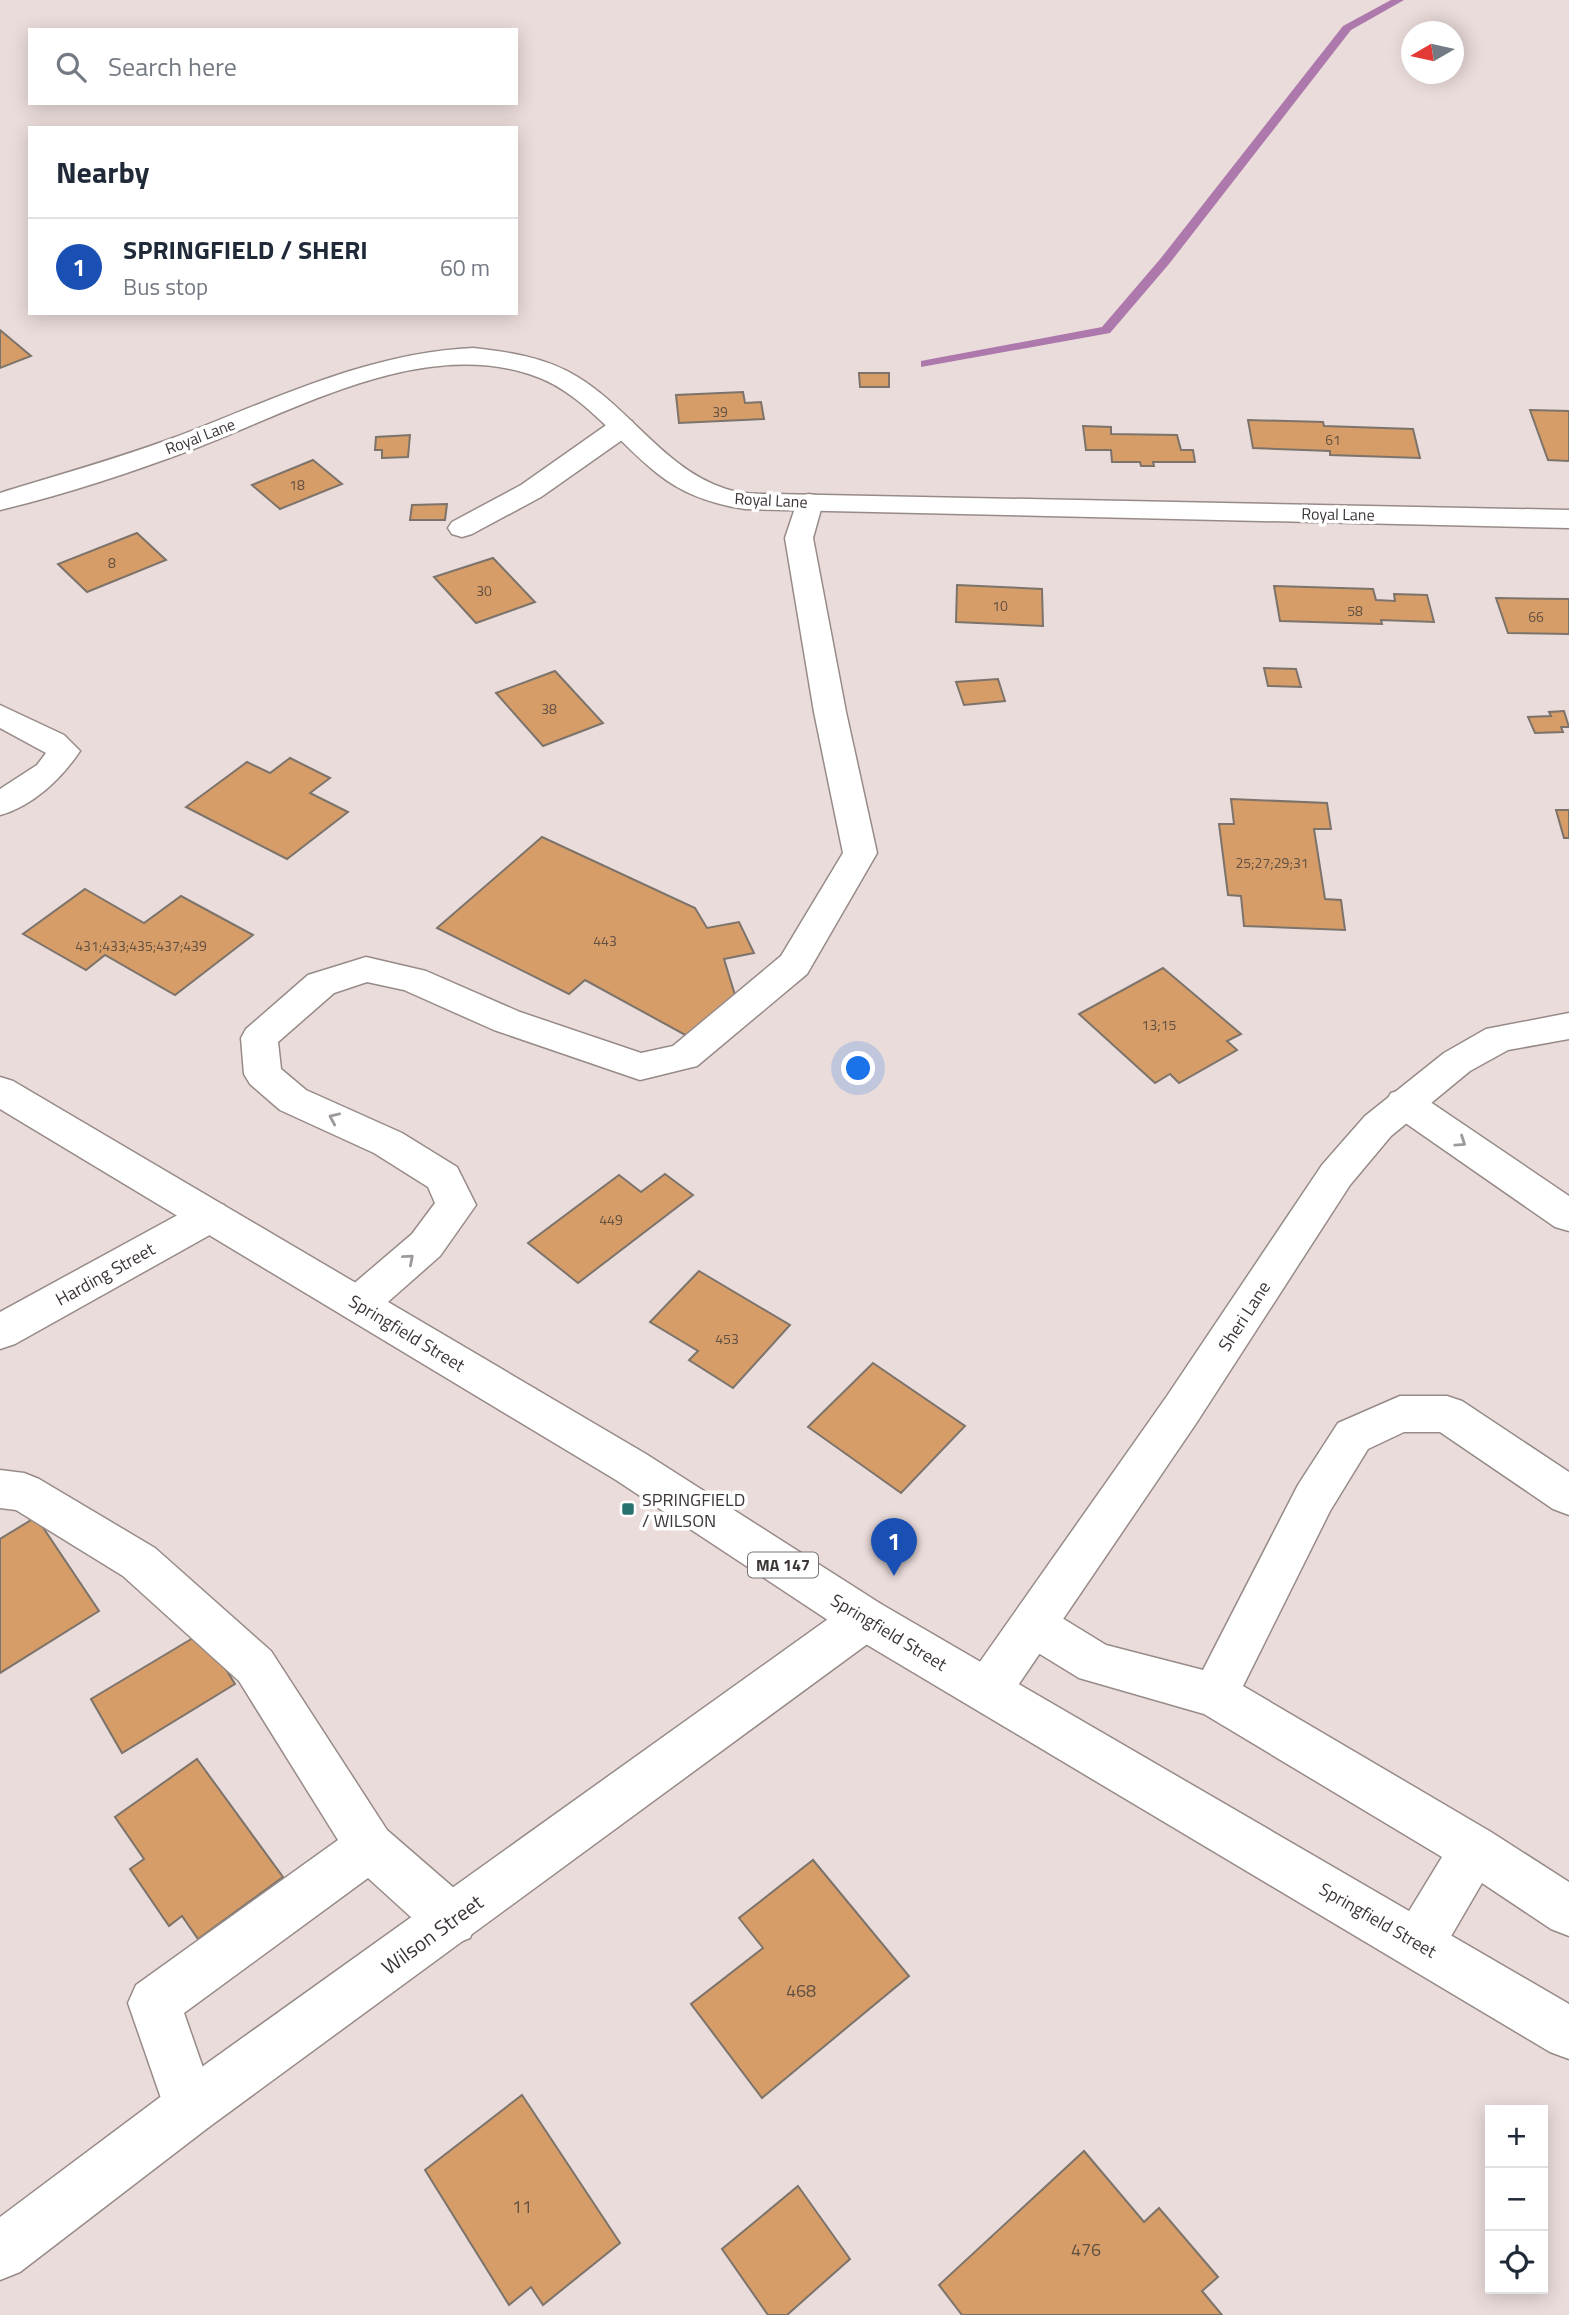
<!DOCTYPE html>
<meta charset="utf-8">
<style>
body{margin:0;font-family:"Titillium Web",sans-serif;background:#f2f2f3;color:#1f2937}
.controls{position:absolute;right:21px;bottom:21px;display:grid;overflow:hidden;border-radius:0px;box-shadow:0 4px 18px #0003}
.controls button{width:63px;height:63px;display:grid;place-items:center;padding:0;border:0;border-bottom:2px solid #e0e1e3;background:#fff;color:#1f2937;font:35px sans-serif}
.compass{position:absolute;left:1401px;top:21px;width:63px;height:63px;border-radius:50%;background:#fff;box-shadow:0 4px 18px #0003;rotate:261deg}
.you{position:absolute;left:859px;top:1069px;width:24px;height:24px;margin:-18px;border:5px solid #fff;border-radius:50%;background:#1a73e8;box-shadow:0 0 0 10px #1a73e833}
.badge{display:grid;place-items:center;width:46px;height:46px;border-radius:50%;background:#d93025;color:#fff;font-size:23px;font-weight:700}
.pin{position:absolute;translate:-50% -58px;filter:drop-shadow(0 2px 4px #0008)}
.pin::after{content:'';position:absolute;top:37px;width:24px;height:21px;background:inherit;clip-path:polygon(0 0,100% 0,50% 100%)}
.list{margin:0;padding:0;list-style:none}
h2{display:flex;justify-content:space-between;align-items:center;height:91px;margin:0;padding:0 28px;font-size:30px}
h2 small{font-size:23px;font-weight:400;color:#747a83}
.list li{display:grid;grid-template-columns:46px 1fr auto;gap:21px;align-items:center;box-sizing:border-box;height:98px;padding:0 28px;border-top:2px solid #e0e1e3}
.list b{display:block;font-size:26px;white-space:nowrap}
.list p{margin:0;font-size:23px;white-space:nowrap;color:#747a83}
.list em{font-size:23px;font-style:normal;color:#747a83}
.icon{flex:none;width:38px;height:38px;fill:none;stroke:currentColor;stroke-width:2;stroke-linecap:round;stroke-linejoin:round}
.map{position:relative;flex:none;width:1569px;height:2315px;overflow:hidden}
.search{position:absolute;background:#fff;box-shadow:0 4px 18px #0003;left:28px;top:28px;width:490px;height:77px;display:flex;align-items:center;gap:18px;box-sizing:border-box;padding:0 24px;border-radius:0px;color:#747a83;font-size:26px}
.panel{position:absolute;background:#fff;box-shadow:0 4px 18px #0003;left:28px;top:126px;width:490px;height:189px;border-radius:0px}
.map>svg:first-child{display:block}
</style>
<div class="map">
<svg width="1569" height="2315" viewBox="0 0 1569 2315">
<rect width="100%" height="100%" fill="#eadcda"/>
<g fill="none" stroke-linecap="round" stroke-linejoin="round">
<path fill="#ad78ac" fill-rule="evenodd" d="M1391,0H1404L1351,30L1169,264L1110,333L921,367V361L926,360L1102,327L1161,258L1343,26Z"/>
</g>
<g fill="#d69d68" stroke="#7c736b" stroke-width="2">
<path d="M0,330L31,356L0,368Z"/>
<path d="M859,373H889V387H860Z"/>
<path d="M743,392L745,403L761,402L764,419L679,423L676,395Z"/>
<path d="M1530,410L1569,411V461L1548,460Z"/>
<path d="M1248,420L1323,422L1324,426L1413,429L1420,458L1330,455V451L1253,448Z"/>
<path d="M1083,426L1111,427V434L1177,435L1181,450H1193L1195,462H1153L1154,466H1141L1140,462H1112L1111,450H1086Z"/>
<path d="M410,435L408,457L382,458V450H375L376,437Z"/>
<path d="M313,460L342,484L280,509L252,485Z"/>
<path d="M447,504L445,520H410L412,505Z"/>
<path d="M137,533L166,560L87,592L58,564Z"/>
<path d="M493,558L535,602L476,623L434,577Z"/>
<path d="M957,585L1042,589L1043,626L956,622Z"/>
<path d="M1274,586L1373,589L1376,600L1395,601L1394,594L1427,595L1434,622L1381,620L1382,624L1280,621Z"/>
<path d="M1496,598L1569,599V634L1508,633Z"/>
<path d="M1264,668L1296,669L1301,687L1268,686Z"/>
<path d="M555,671L603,723L543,746L496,693Z"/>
<path d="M998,679L1005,701L964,705L956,682Z"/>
<path d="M1564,711L1569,727H1561L1563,732L1535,733L1528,717L1551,716L1549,712Z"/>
<path d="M290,758L330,778L310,793L348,812L287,859L186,807L247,762L270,773Z"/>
<path d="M1231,799L1327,803L1331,829H1314L1325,899L1341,900L1345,930L1244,926L1241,896L1228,895L1219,824H1234Z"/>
<path d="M1556,810H1569V838H1564Z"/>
<path d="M542,837L695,908L707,928L739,922L754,953L724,959L735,995L689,1037L585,980L569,994L437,928Z"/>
<path d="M85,889L144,923L181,896L253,935L175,995L105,955L86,970L23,934Z"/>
<path d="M1163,968L1241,1034L1227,1041L1237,1050L1179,1083L1170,1074L1155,1083L1079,1014Z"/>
<path d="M665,1174L693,1195L578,1283L528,1243L619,1175L641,1192Z"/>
<path d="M699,1271L790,1325L733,1388L689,1360L698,1351L650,1322Z"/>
<path d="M873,1363L965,1426L901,1493L808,1427Z"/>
<path d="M36,1517L99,1611L0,1673V1539Z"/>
<path d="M203,1632L235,1684L122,1753L91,1699Z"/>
<path d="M197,1759L283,1877L198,1939L182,1916L169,1926L130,1869L144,1859L115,1817Z"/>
<path d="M813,1860L909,1976L762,2098L691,2004L763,1948L739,1918Z"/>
<path d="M522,2095L620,2243L543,2305L531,2287L509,2305L425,2170Z"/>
<path d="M1084,2151L1144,2222L1159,2208L1218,2277L1202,2291L1222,2315H962L939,2285Z"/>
<path d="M798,2186L850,2259L787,2315H768L722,2249Z"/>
</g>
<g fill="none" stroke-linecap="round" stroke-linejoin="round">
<g stroke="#978b88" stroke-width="3">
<g id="lane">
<path d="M622,419L632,421L635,427L632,433L541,497L472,534L462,537L452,534L448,528L452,522L521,485L612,421Z"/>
<path d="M809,494L819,496L823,502L813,538L846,712L877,853L807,974L697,1066L640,1080L494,1030L404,990L367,982L334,993L278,1042L281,1069L306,1090L402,1133L457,1167L476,1205L440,1256L372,1316L358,1320L344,1316L338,1304L344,1292L412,1234L435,1203L428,1187L374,1153L280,1110L250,1084L244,1074L241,1038L246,1029L308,975L366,957L426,971L520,1012L641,1053L673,1046L781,956L843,853L814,712L785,538L799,496Z"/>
<path d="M0,705L64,735L80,751C62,778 33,806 0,815V789L37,765L46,753L0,728Z"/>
<path d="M1404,1089L1417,1093L1569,1196V1231L1555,1227L1391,1113L1385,1103L1391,1093Z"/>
<path d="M1400,1396H1447L1462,1401L1569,1472V1515L1553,1509L1440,1432H1404L1368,1449L1330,1511L1243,1686L1491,1832L1569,1882V1936L1551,1929L1482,1883L1436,1962L1418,1969L1400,1962L1393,1944L1400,1926L1442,1857L1204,1714L1079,1678L1017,1640L1010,1625L1017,1610L1033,1604L1049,1610L1106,1645L1203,1670L1298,1485L1338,1423Z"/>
<path d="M0,1470L24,1473L39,1479L155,1548L271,1651L387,1830L470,1902L477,1920L470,1938L452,1945L434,1938L368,1878L184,2013L217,2108L209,2127L190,2135L171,2127L128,2003L136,1985L338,1840L239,1681L123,1576L16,1510L0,1508Z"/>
</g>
</g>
<g stroke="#978b88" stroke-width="3">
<g id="street">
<path d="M473,348C508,352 545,357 576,376C630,408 664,469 726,489C741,494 758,494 774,494L1569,510V528L745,509C712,504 683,494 658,474C616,441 582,390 529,374C420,339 297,409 196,448C133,472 66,494 0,510V493C58,475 116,459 173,438C271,401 366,353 473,348Z"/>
<path d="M1569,1013V1039L1508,1050L1470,1071L1391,1136L1350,1185L1197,1422L1004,1706L987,1713L970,1706L964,1691L970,1676L1167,1396L1322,1165L1365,1116L1444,1053L1486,1029Z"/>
<path d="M210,1201L224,1205L230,1216L224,1227L15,1344L0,1349V1312L196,1205Z"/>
<path d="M865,1598L881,1604L888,1619L881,1634L209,2127L20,2272L0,2280V2217L171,2089L849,1604Z"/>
</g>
</g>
<g stroke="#978b88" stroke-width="3">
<path id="primary" d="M0,1077L13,1081L646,1454L881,1604L1569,2004V2059L1550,2052L849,1634L616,1480L0,1109Z"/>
</g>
<use href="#lane" fill="#fff" fill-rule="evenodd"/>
<use href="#street" fill="#fff" fill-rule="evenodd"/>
<use href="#primary" fill="#fff" fill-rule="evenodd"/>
</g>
<defs><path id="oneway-chevron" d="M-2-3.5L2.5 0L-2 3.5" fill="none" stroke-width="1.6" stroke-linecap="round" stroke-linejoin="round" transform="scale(1.75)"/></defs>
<g stroke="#9e9a9a">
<use href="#oneway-chevron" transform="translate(334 1118) rotate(-156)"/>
<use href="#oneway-chevron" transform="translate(1461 1142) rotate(34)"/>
<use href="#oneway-chevron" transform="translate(409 1259) rotate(-41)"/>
</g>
<rect fill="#27716f" stroke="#fff" stroke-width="2.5" x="621" y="1502" width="14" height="14" rx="3.5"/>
<g text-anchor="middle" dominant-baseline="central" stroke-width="7" stroke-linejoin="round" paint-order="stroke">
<g font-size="14" fill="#625042">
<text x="720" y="411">39</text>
<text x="1333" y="439">61</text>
<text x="297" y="484">18</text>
<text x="112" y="562">8</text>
<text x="484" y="590">30</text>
<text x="1000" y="605">10</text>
<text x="1355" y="610">58</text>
<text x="1536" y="616">66</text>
<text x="549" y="708">38</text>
<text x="1272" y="862">25;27;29;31</text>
<text x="605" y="940">443</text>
<text x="141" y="945">431;433;435;437;439</text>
<text x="1159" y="1024">13;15</text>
<text x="611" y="1219">449</text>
<text x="727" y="1338">453</text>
</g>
<g font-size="16" fill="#3c3635" stroke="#fff">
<text transform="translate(200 436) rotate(-21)">Royal Lane</text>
<text transform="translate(771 500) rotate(3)">Royal Lane</text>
<text transform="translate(1338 514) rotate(1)">Royal Lane</text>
</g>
<rect fill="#fff" stroke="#767272" stroke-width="2" x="748" y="1552.5" width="70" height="25" rx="5"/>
<g font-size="16" font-weight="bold" fill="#3c3635">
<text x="783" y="1565">MA 147</text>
</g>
<g font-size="18" fill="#3c3635" stroke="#fff">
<text transform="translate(105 1274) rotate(-29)">Harding Street</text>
<text transform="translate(1244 1316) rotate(-57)">Sheri Lane</text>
<text transform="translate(407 1333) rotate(31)">Springfield Street</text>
<text transform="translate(889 1632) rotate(31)">Springfield Street</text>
<text transform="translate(1378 1920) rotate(30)">Springfield Street</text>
</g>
<g font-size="18" fill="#3c3635" stroke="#fff" text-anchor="start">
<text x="642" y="1499">SPRINGFIELD<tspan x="642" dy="21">/ WILSON</tspan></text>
</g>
<g font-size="18" fill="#625042">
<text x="801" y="1990">468</text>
<text x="522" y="2206">11</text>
<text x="1086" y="2249">476</text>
</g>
<g font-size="21" fill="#3c3635" stroke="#fff">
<text transform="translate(432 1934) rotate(-36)">Wilson Street</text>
</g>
</g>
</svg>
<div class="controls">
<button>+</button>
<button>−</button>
<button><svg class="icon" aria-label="locate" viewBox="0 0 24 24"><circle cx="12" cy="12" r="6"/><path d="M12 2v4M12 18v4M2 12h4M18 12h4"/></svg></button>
</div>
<svg class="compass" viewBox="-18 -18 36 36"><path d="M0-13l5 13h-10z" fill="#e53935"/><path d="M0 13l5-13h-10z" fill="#747a83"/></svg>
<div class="you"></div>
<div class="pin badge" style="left:894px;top:1576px;background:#1a4fb4">1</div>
<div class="search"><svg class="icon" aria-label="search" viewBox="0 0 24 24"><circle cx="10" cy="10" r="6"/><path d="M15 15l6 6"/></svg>Search here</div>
<section class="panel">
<h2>Nearby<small></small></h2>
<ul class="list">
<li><span class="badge" style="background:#1a4fb4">1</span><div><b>SPRINGFIELD / SHERI</b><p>Bus stop</p></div><em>60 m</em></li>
</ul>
</section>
</div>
